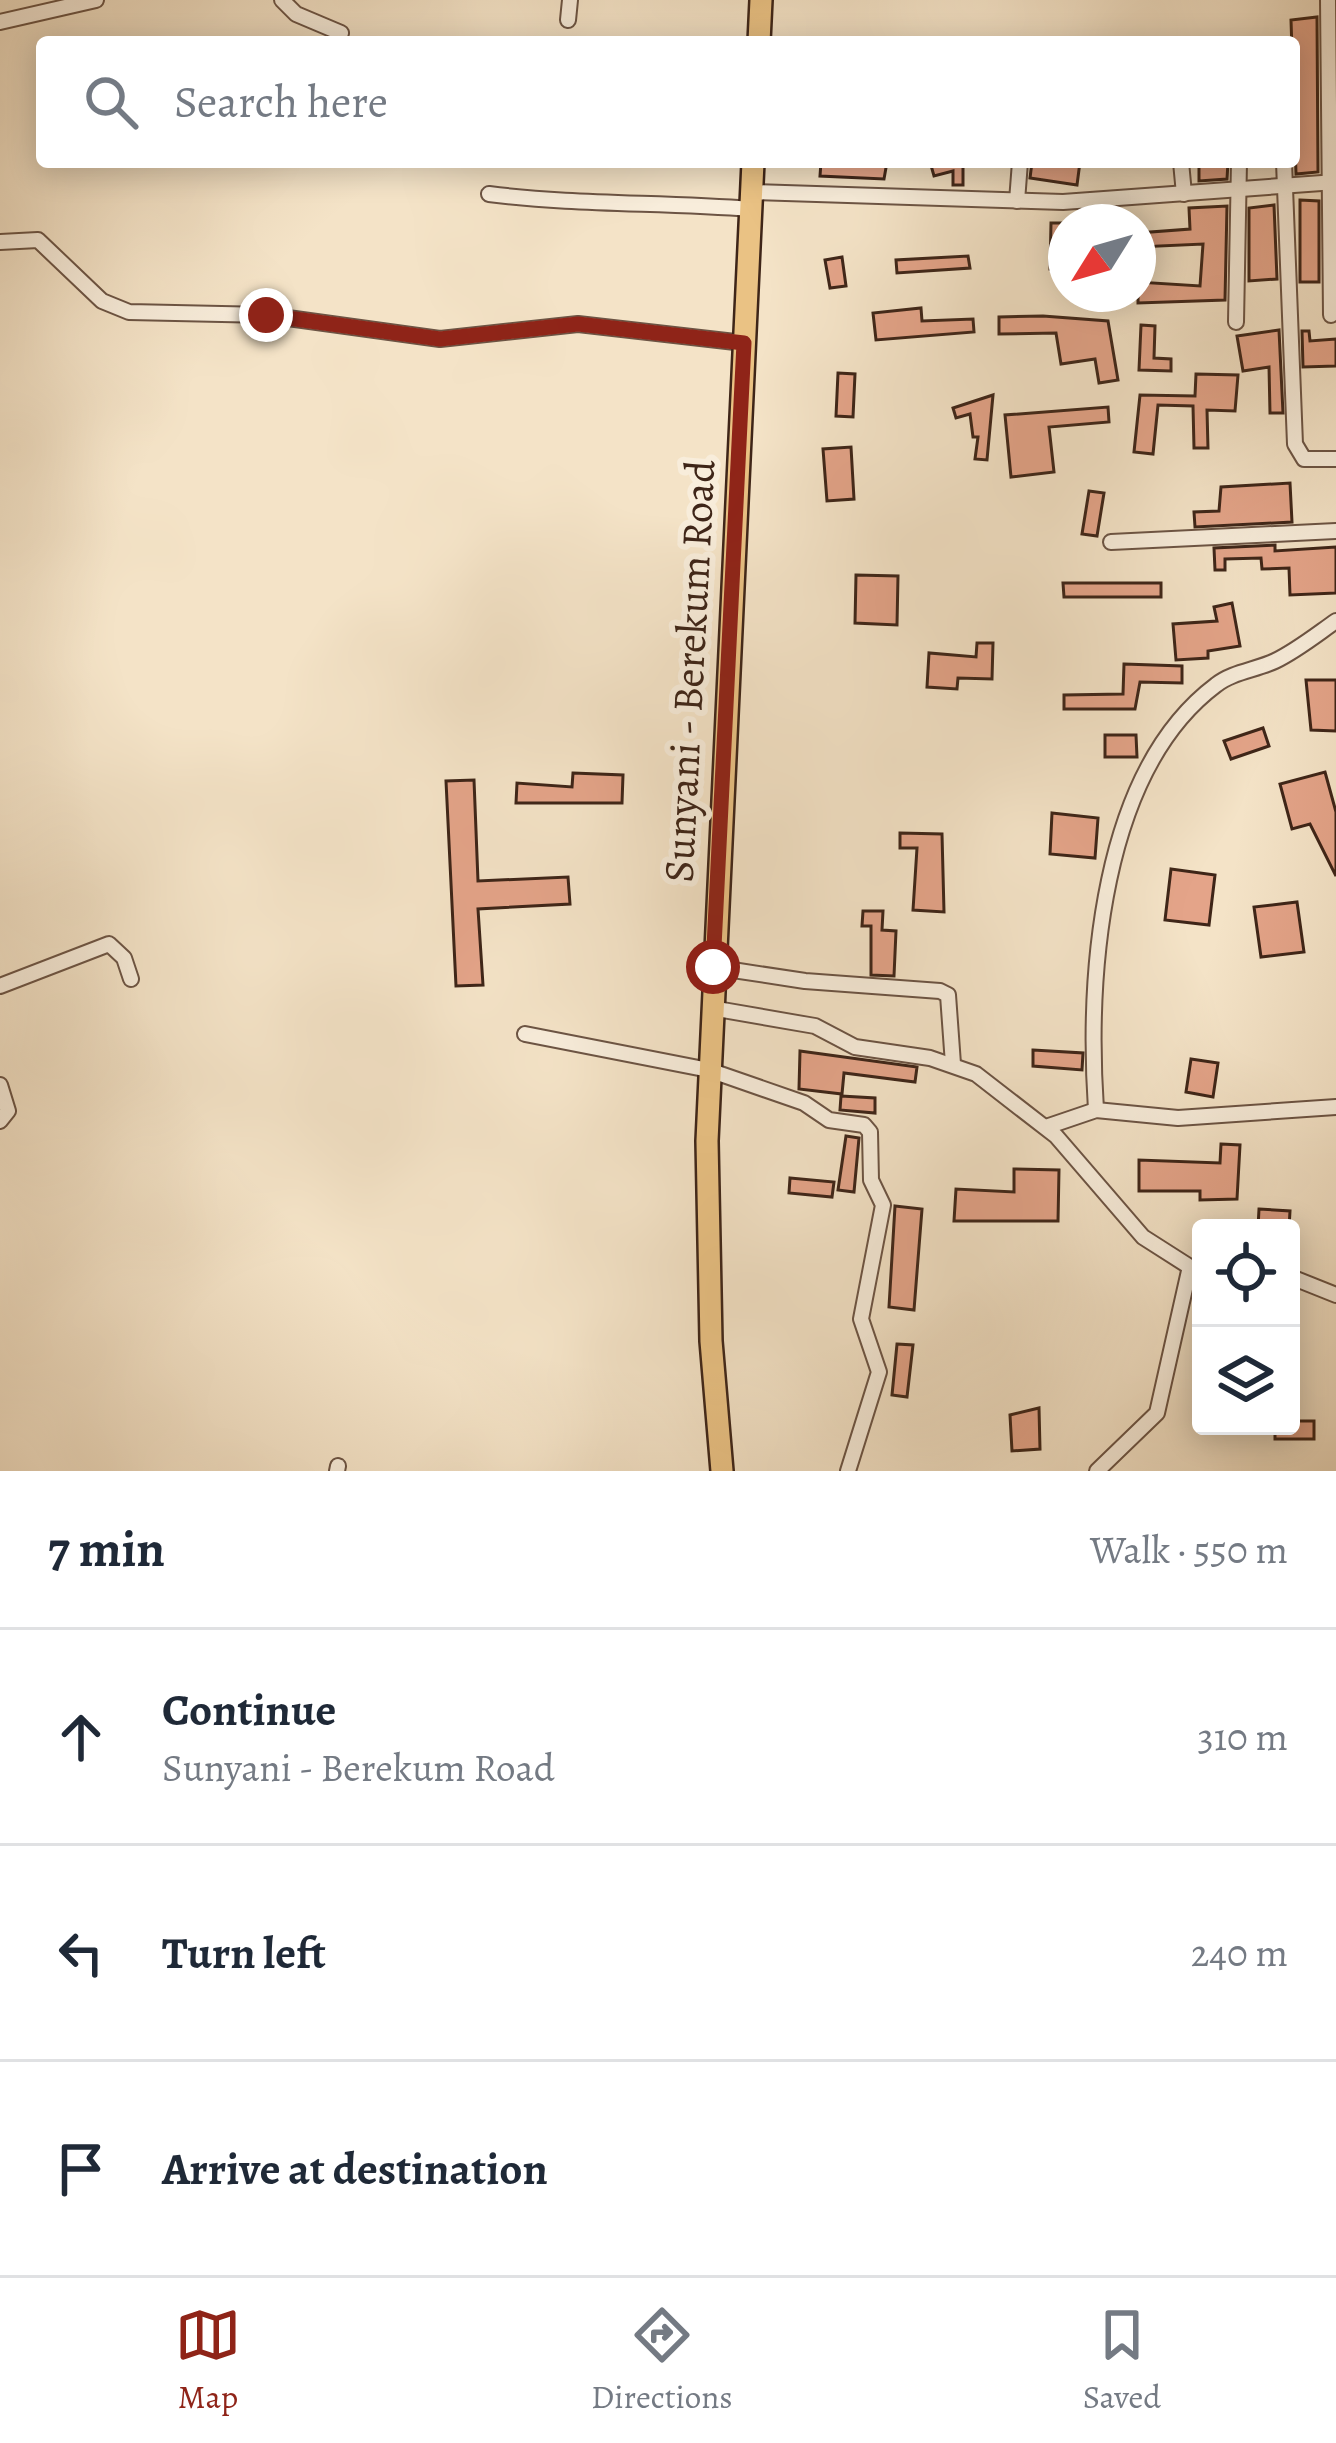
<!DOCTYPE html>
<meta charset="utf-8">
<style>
body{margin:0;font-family:Alegreya,serif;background:#f2f2f3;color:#1f2937}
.controls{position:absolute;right:36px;bottom:36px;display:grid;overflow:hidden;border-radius:12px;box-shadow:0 6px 30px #0003}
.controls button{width:108px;height:108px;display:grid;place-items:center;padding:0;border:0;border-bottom:3px solid #e0e1e3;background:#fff;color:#1f2937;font:60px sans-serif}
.compass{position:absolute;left:1048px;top:204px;width:108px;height:108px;border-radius:50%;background:#fff;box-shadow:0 6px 30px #0003;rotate:233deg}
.stop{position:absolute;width:36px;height:36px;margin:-27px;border:9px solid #8f2418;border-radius:50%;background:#fff}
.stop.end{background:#8f2418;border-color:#fff;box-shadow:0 3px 12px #0008}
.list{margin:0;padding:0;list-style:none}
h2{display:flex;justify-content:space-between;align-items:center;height:156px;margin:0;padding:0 48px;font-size:51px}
h2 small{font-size:39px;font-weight:400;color:#747a83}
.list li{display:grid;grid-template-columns:78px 1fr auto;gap:36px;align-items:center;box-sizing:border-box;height:216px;padding:0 48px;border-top:3px solid #e0e1e3}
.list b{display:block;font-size:45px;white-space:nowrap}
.list p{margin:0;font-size:39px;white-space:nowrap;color:#747a83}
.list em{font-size:39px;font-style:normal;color:#747a83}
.icon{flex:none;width:66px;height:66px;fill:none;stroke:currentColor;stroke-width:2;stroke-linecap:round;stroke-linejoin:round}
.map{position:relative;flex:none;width:1336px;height:1471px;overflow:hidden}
.search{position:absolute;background:#fff;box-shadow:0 6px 30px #0003;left:36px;right:36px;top:36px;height:132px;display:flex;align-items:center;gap:30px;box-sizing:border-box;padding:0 42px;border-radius:12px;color:#747a83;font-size:45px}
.sheet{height:804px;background:#fff}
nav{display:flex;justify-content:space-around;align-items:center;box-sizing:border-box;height:168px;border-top:3px solid #e0e1e3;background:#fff;font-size:33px;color:#747a83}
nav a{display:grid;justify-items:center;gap:6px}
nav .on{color:#8f2418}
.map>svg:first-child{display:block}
</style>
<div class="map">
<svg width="1336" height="1471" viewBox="0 0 1336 1471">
<rect width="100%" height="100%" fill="#f4e3c7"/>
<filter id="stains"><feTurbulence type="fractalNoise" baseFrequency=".00167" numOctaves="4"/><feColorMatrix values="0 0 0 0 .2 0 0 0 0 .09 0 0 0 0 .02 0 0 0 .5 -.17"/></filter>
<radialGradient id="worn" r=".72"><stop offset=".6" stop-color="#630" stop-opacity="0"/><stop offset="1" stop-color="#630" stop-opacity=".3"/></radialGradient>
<g fill="#e4a489" stroke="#3e2518" stroke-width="3">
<path d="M1317,17L1318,172L1296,174L1291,20Z"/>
<path d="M821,162H887L884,179L820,176Z"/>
<path d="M930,162H975V163L963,167V185H953V171L934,176Z"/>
<path d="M1032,162H1080L1077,185L1030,178Z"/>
<path d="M1199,162H1228L1227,179L1199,181Z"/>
<path d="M1300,200L1319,201V282H1300Z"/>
<path d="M1274,205L1277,279L1249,281V208Z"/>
<path d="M1227,206L1225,300L1138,303V282L1200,286L1203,244L1138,247V233L1190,229L1189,208Z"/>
<path d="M1051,223H1066V270L1050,269Z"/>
<path d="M968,256L970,268L897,273L896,260Z"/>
<path d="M842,257L846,286L830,288L825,260Z"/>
<path d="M921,308L922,321L973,319L974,332L876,340L873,313Z"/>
<path d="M1043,316L1108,321L1118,380L1099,383L1095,359L1061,364L1056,333L999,334V317Z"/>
<path d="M1141,325L1155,326L1154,358L1171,359V371L1139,370Z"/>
<path d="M1279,330L1283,413H1270L1269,367L1243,371L1237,336Z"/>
<path d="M1302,331H1309L1310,341L1336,339V366L1303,367Z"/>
<path d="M838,373L855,374L853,417L836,416Z"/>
<path d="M1196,374L1238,375L1235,411L1207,410L1208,448H1194L1193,406L1158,405L1153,454L1134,452L1140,395L1195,396Z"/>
<path d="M993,395L987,460L975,459L978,437H973L970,414L956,418L953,408Z"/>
<path d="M1108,407L1109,422L1049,427L1054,472L1011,477L1005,415Z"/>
<path d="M851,447L854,499L827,501L823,449Z"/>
<path d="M1290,483L1292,522L1195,527L1194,512L1219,511L1221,487Z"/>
<path d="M1089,491L1104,493L1097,536L1082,534Z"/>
<path d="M1275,545V551L1336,547V593L1290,595L1289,568L1262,569L1261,558L1225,559V570H1215L1214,548Z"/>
<path d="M856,575L898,576L897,625L855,623Z"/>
<path d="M1063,583H1161V597H1064Z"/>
<path d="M1232,603L1240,646L1208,651V658L1176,660L1173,624L1217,621L1214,607Z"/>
<path d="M977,643H993L992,679L958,678L957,689L927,687L929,653L976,657Z"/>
<path d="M1124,664L1182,666V683L1140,682L1135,709H1064V695L1123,694Z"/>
<path d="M1306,680H1336V731L1311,730Z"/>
<path d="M1263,728L1269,746L1231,759L1224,741Z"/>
<path d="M1105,735H1136L1137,757H1105Z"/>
<path d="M1325,772L1336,812V876L1310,824L1292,829L1280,784Z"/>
<path d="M573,773L623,775L622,803H516L517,783L572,787Z"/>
<path d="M474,780L478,881L568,877L570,904L478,909L483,985L456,986L446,781Z"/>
<path d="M1052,813L1098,818L1095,858L1050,854Z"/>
<path d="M900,833L942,834L944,912L913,910L917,848H900Z"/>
<path d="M1171,869L1215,875L1209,925L1165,920Z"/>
<path d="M1297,902L1304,952L1261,957L1254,907Z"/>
<path d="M863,911H883L882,930L896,931L894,976L871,975V926H862Z"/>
<path d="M1033,1050L1083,1053L1082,1070L1033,1066Z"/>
<path d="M800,1051L917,1067L915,1082L844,1073L842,1094L799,1089Z"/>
<path d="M1191,1059L1218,1063L1213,1097L1186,1092Z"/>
<path d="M841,1096L875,1098V1113L840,1110Z"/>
<path d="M846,1136L859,1138L854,1192L838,1190Z"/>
<path d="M1221,1144L1240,1145L1237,1199L1200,1200V1191H1139V1160L1220,1163Z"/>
<path d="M1014,1169L1059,1170L1058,1221H954L956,1189L1014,1192Z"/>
<path d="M790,1178L834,1182L832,1197L789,1193Z"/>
<path d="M895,1206L922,1209L914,1310L889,1307Z"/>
<path d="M1259,1209L1290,1211L1289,1228H1258Z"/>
<path d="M897,1344L913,1345L907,1397L892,1395Z"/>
<path d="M1039,1408L1040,1449L1012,1451L1010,1415Z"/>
<path d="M1291,1421H1314V1439H1275V1426H1291Z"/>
</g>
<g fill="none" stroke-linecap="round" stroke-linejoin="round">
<g stroke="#6c5444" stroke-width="18">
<g id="minor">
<path d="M282,0L296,14L341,33"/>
<path d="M1328,0L1331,315"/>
<path d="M568,20L570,0"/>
<path d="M0,22L96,0"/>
<path d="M1181,162L1184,194"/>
<path d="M1284,162L1295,444L1304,459H1336"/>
<path d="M752,192L1063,202L1336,182"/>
<path d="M489,194C576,205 663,202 751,209"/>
<path d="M1017,201L1020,162"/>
<path d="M0,242L38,240L102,301L129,312L266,315L440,339L578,324L744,343"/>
<path d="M1236,322L1239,162"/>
<path d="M1111,542L1336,531"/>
<path d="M713,967L805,981L940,991L948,995L953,1064"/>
<path d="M0,986L109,944L124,958L131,979"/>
<path d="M711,1008L815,1026L855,1047L930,1058L976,1074L1056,1136L1143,1237L1201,1274"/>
<path d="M525,1034L709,1070L804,1103L829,1120L864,1125L870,1132L871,1180L883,1205L861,1319L879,1372L848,1471"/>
<path d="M0,1085L8,1111L0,1121"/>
<path d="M1096,1110C1087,976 1100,772 1216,685C1232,672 1256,670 1275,661C1296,651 1316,635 1336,621"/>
<path d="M1046,1127L1096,1110L1178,1118L1336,1107"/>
<path d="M1291,1277L1336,1295"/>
<path d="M337,1471L338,1466"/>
<path d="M1097,1471L1157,1413L1189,1271"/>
</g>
</g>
<g stroke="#3e2518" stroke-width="26">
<g id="primary">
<path d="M759,42L761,0"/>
<path d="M722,1471L711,1341L707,1141L753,162"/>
</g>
</g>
<use href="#minor" stroke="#f8eddb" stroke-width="14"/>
<use href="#primary" stroke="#eac284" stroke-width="21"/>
</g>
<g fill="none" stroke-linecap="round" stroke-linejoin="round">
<path stroke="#8f2418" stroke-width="15" d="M266,315L440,339L578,324L744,343L713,967"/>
</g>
<g text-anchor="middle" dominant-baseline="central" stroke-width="12" stroke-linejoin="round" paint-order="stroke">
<g font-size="42" fill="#3e2518" stroke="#f8eddb">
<text transform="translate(689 671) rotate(-87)">Sunyani - Berekum Road</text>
</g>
</g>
<rect width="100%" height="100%" filter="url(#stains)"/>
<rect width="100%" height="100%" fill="url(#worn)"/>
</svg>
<div class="controls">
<button><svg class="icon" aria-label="locate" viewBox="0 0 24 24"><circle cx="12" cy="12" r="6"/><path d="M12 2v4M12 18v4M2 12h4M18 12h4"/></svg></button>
<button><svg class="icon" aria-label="layers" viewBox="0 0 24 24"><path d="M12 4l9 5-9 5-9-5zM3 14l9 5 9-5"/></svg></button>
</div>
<svg class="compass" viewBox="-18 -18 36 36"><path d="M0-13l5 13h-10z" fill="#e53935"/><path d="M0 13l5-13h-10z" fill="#747a83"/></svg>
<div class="stop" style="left:713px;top:967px"></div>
<div class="stop end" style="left:266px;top:315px"></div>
<div class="search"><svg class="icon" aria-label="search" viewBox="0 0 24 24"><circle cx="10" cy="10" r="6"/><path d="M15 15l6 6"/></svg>Search here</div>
</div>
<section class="sheet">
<h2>7 min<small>Walk · 550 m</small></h2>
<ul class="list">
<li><svg class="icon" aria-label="ahead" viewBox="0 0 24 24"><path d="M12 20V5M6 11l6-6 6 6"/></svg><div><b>Continue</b><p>Sunyani - Berekum Road</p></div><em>310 m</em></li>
<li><svg class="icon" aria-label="left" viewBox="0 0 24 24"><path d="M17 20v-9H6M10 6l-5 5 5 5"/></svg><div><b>Turn left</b></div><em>240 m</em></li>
<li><svg class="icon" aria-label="arrive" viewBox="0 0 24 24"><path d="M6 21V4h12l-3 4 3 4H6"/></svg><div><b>Arrive at destination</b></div></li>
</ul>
</section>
<nav>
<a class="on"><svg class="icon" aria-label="map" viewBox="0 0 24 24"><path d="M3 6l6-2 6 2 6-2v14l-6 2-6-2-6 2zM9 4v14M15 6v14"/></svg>Map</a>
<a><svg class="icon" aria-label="directions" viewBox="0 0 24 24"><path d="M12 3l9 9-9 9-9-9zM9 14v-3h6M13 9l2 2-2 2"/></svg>Directions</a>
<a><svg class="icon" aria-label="saved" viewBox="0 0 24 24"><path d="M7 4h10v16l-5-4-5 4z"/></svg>Saved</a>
</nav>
